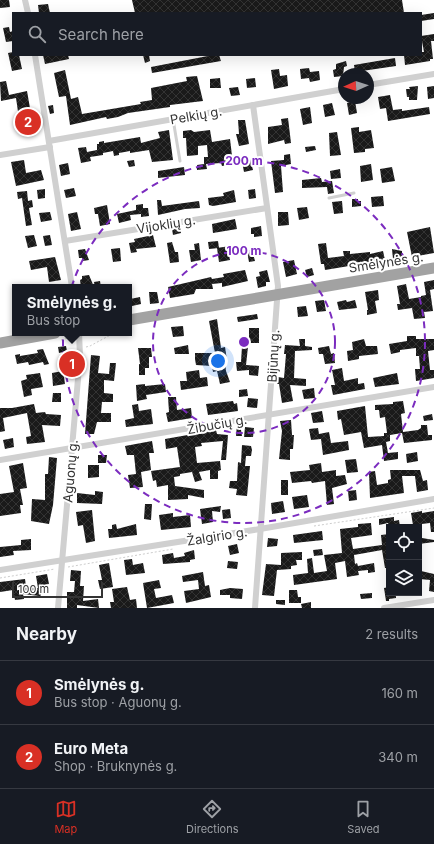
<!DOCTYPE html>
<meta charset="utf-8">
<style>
body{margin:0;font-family:Inter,sans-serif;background:#20242c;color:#f1f3f6}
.controls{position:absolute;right:12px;bottom:12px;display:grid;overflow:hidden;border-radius:0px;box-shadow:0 4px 16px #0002}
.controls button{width:36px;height:36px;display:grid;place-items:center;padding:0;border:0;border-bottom:1px solid #363941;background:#171b24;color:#f1f3f6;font:20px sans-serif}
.compass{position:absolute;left:338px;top:68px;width:36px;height:36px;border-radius:50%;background:#171b24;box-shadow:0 4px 16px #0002;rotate:267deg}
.scale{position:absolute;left:12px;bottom:10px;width:91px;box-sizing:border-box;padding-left:4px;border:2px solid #333;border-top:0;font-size:11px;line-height:14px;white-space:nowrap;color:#333;-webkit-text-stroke:3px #fff;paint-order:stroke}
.you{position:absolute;left:218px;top:361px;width:14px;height:14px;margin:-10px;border:3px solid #fff;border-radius:50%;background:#1a73e8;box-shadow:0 0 0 6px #1a73e833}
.badge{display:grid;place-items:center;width:26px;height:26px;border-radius:50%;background:#d93025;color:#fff;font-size:13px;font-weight:700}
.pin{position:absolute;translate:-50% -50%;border:2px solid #fff;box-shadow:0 1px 4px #0006}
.popup{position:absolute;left:12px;top:284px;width:120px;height:52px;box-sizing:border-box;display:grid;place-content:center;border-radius:0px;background:#171b24;filter:drop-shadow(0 1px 3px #0005);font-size:13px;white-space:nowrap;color:#9ea1a6}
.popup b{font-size:15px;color:#f1f3f6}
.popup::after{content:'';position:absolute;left:50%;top:100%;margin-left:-8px;border:8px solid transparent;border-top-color:#171b24}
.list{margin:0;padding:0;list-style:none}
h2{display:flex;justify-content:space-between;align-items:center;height:52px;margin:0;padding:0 16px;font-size:17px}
h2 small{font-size:13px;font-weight:400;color:#9ea1a6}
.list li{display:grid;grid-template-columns:26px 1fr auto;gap:12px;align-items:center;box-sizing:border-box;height:64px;padding:0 16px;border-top:1px solid #363941}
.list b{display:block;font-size:15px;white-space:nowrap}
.list p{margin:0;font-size:13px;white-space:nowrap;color:#9ea1a6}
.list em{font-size:13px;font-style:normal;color:#9ea1a6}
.icon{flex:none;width:22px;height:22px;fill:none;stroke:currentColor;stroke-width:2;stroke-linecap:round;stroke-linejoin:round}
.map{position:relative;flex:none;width:434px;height:608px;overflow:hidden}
.search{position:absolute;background:#171b24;box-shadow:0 4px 16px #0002;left:12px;right:12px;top:12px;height:44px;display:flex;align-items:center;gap:10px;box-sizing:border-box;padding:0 14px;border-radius:0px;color:#9ea1a6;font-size:15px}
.sheet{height:180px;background:#171b24}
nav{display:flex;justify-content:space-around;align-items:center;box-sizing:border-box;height:56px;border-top:1px solid #363941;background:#171b24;font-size:11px;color:#9ea1a6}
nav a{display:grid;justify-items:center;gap:2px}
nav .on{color:#d93025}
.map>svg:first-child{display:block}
</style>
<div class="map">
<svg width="434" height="608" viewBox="0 0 434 608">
<defs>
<pattern id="building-cross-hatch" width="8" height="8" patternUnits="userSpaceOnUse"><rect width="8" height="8" fill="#1a1a1a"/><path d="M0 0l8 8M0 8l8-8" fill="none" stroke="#333"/></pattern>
</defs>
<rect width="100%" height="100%" fill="#fff"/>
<g fill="url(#building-cross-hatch)">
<path d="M0,0H9L10,7L0,8Z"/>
<path d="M132,0H402L404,13H135Z"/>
<path d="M48,4L50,13H39L38,5Z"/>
<path d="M434,13V19L421,21V15Z"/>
<path d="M9,27L10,32L13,31V41L6,42L3,28Z"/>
<path d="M434,34V41H431L433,59H430V61L405,65L404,55H422V52H424L421,36Z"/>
<path d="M13,52V55H19L22,69L12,71L8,53Z"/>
<path d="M43,55H68L69,59L45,64Z"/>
<path d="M143,55H149L150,61L145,63Z"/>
<path d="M213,55H219L221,61L152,73L151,67Z"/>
<path d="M395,58L396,66L355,72L354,65Z"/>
<path d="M346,61L347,66L344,67L343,76L334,77L333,70L336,69V64Z"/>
<path d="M309,68L310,72L319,71L320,80L310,82L309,78L301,79L300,69Z"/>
<path d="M279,69L280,76L287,75L288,86L274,89L271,70Z"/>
<path d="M65,70L71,99L78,97L82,114L141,104L140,102L152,100L151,88L187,81L186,77L197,76L203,101L170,105V107L128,113L118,117L107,119L106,117L70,125L66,96L59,97L54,73Z"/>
<path d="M220,78L221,88H210V79Z"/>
<path d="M255,78L256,87L247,88L246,79Z"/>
<path d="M6,81L9,95L27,91L34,131L21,132L16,98L1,101L0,82Z"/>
<path d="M418,86L417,100H409V97H407L406,89H410L409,87Z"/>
<path d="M434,86V98L428,99L427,87Z"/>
<path d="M238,87L240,95L231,96L229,88Z"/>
<path d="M390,95L393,110L402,109V111L429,107L430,114L388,121L386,108L380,109L378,97Z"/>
<path d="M355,101L357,113L349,115L347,103Z"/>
<path d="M332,103L335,115L325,117L323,105Z"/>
<path d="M53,105L54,113L50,114L48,106Z"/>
<path d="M310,107L312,123L303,125L300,109Z"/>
<path d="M288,118L291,143L285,144L284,140L268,144V127L282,125L281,119Z"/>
<path d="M238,120H245L249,144L239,146L236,134H239Z"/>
<path d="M359,127V132L371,130L374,148L365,149V152L354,153L351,128Z"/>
<path d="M169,130L173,160L152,162L149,150L130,153V151L119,153V155L114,156L113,151L103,153V155L90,157L91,161L81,163L78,148L86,147L87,152L97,150V144H99V142L104,141V143L140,137L141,143L160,138L158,132Z"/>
<path d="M191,130L194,132L210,130L212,142L230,139L233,164L222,166L221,163L206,164L207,169L197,170V165L204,164V157H208L207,145L198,146V155L187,156L186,138H183V131Z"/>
<path d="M337,132L341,155L330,156L329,133Z"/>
<path d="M315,146L316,150L306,152L305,147Z"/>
<path d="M290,154L291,164L281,166L283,192L275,193L271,161L284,160V155Z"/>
<path d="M250,159L253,170L244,172L242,161Z"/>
<path d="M24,160L26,173L41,170L44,180L16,186L11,162Z"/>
<path d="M134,160L135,166L129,167L127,161Z"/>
<path d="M68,163L70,174L61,176L59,165Z"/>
<path d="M371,164L373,180L361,182L360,166Z"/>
<path d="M184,167L185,175L158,178V171Z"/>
<path d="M392,167L395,181L382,183L380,169Z"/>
<path d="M340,169L341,178L331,179L330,171Z"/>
<path d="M321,178L322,182L332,181L334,193L328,194L327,187L302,188V180Z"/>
<path d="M74,188L76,196L66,198L64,190Z"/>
<path d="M45,189V198L38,199L37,190Z"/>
<path d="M255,189L256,198L249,199L248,190Z"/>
<path d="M234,190L236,202L213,206L209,205L208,198L224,196L223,193Z"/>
<path d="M27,191L28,201L32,200L33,207L29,208L32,225L26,226L22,198L18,199L17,192Z"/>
<path d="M383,196L384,206L372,207L371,197Z"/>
<path d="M352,199H358V201H361V206L352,207Z"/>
<path d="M157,200H161L162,206L199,201L200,208L185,209L158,215Z"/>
<path d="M342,201L343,213L334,214L332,202Z"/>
<path d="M143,204V208H148L149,216L141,217V214L130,215L131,220L119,223L117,214L136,210V205Z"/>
<path d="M107,205L110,224L100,226L98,214H95L94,208Z"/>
<path d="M307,207L309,218L299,220L297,208Z"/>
<path d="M50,212L52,220L41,222L39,213Z"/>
<path d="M77,212L81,229L71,231L68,214Z"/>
<path d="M278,212H288L289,225L278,226Z"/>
<path d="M235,219L237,229L213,233L212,224Z"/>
<path d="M261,226L262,236L254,237V234H251V228Z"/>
<path d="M180,227L181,233L173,235L172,229Z"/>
<path d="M430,227L434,253L412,257L407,232Z"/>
<path d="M34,235L37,246L28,248L25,236Z"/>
<path d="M50,235L52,245L45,246L43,236Z"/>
<path d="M153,235L156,247L136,249L137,252L131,253L129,243L135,242L134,239Z"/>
<path d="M218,241L219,248L209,249L208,242Z"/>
<path d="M172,242L175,252H178L179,262L170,263L167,243Z"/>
<path d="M199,243L201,260L191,262L189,250H195L194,244Z"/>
<path d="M326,243L328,258L344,256L343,251H350V254L370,252V254L383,251L385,260L325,270L324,264H321L318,244Z"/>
<path d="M230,246L231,255H229L230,260L219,262L217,248Z"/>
<path d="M120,248L121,261L113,262L111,249Z"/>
<path d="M85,249L89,260L83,261L82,258H79L78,250Z"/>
<path d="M392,249L402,251V259H393Z"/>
<path d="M252,250L255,261L249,262L247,251Z"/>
<path d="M55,257L61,280L49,282L47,267L31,270L29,261Z"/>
<path d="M294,260L297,274L286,277L283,262Z"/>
<path d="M312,268L314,275L307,277L305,270Z"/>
<path d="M245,270L248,281L222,287V283L212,284L213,289H196L194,294L170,298L168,287L211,277L212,279L224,277L223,274Z"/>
<path d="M267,270L270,282H266V286L258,288L256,277L260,276L259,272Z"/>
<path d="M89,275L94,287H81L80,280L82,279V276Z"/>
<path d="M434,280V289L430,290L433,311L424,312L425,318L414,319L412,308L398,310L397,304H400L397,286L406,284L409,299L421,297V296L426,295L424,282Z"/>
<path d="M100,281L101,287H95L94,282Z"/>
<path d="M378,290L379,300L375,301L377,313L367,315V310H368L365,292Z"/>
<path d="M149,292H157L159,303L150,304Z"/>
<path d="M140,297L141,304L132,306L130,299Z"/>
<path d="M324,300L326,311L317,312L315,301Z"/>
<path d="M346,300L347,302L355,300L357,308L339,310L337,302Z"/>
<path d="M306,306L308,316L298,317L297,307Z"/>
<path d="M257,314L258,319L238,322L237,317Z"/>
<path d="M217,319L221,348L225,347L227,360L225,361L226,371L230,382L220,384L217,371L213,372L212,366L196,365L195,359V353H215L209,321Z"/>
<path d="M183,326L184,336L173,337L171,327Z"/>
<rect x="249" y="328" width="10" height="15"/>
<path d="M407,336H416V339H434V350L428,351L430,370H434V378L416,381L415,369H420L419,356H416V348L400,350V352L391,354L389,344L407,341Z"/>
<path d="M299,339H305V346L312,347V350L295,351L294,378L306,379V386L290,385L293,401L282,403L279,384H277L278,377L284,378L286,354H284L285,345L300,346Z"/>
<path d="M364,339L366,346H377L378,354L359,356V359L348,361L347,351L353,350L352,342Z"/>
<path d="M188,345L189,354H175L174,348Z"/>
<path d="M66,346L67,351L59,353L58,347Z"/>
<path d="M242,346L248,347L246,365L259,366L258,376L249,375V370L237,371L236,362H241Z"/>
<path d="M329,346L331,354L334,353L335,363L325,364L323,354H319L318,348Z"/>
<path d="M138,348H151L152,357H149V368H145V375H139V364H140Z"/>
<path d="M43,349L49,364L44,365L43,362L29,365L28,362L17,364L15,355L20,354V356L38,353L37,350Z"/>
<path d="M91,355L100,356L98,373L109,374L110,363H116L114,381L104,380V393L113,394V402H102L101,413H111V422H97L94,434H85Z"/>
<path d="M342,368L344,381L358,378V384L364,383L365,389L333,395L331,385H335L332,370Z"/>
<path d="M199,370L200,378L207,377L208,386L181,390L180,381H187L186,372Z"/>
<path d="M63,371L65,384L53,386L52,373Z"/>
<path d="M40,373L43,387L31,389L32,395L24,397L21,381L27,379L26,375Z"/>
<path d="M397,373L399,384L375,387L373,378Z"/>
<path d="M145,384V386L165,384L166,392L146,395L147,399L137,401L136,385Z"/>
<path d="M314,388L315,398L304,399L302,390Z"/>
<path d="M247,389L248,396L239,397V390Z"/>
<path d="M53,393H61V402H52Z"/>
<path d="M168,397H176L177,410L191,408L192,418L168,422L166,413L169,412Z"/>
<path d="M248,398L258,399L257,408L247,407Z"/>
<path d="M233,401L234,404L237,403L238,411L208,415L206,404Z"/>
<path d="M403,401L405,413L401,414L403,432L418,430L421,428V425H427L428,435H432V440L404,443L402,433L390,435V441L386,442L388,453L398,452V459L384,461L382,445L364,448L361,432L344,435L341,419L338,420L337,411L365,406L368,437L384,436V433H387L385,417L380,418L379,410H375V405L393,404V402Z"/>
<path d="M34,404L36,413L45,412L46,414L61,415L60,426L42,425L45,442L27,444L26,437L31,436L27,413L3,418L5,431L0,432V408H12Z"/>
<path d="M138,404L139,411L151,409L153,424L126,427L125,420L134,418L132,405Z"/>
<path d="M322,411L324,422L313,423L311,413Z"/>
<path d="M432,414L433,420L424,421L423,416Z"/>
<path d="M291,420L292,435H294L293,449H290V460L279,459L282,431L280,421Z"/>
<path d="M240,424L242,436H236L237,425Z"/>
<path d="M245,427L254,428L253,437H244Z"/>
<path d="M318,428L319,434L329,432L331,443L348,441L349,450L323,455L321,439L311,440L309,429Z"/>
<path d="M216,430L217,434L228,435L226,460H221L223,441L201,443L202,446L195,447L197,463L220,461L221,470L218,471V479H210V470L199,472L202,480L195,482L192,472L180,474V476L174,477L175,486L204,490V498L188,495V499L168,500V485L157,487L156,480L153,481L151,471L180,467L177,447L166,449L165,439Z"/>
<path d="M13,438L14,447L5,449L3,440Z"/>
<path d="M152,441L154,453H149L151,470L141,472L143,487L130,488L128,475L136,474L134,455H127L125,446Z"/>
<path d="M242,445L251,446L252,450L251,456H246L245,466H250L247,496L236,495L237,489L229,488L230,481H237L238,462L241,463Z"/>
<path d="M417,452L418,461L407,463L406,454Z"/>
<path d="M98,455H107L106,463H98Z"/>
<path d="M49,457L57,458L53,505L49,524L31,521L32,499L45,500V474H48Z"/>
<path d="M356,459L358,472L347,473L345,460Z"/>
<path d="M23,463L27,488L20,489L23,505H20L21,513L0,516V494L14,492L9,466Z"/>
<path d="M321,463L322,472L336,470V476L345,475L347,484L332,488L334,504L327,505L325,481L312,483L311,481L292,483L290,472L310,470L309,465Z"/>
<path d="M88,465H99V477L88,478Z"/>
<path d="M390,470H420L423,481L427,480L428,490L417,492L415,476H402L404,493L370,498L369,472L375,471L377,485L388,483V480L391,479Z"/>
<rect x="281" y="480" width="7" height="15"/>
<path d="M356,490L357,500L349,501L348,491Z"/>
<path d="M95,491L103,492L102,504L77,503V493L95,495Z"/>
<path d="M307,495L309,507L294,509L292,497Z"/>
<path d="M283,501L285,512L272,514L271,503Z"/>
<path d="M145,504H152L151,520L144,519Z"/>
<path d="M221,506L220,512L212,511L213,522L202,524L200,509Z"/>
<path d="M230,509L231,518L223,519L222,510Z"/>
<path d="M92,510L95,541L86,543L83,525L78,526L76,512Z"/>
<path d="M422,511V513L434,511V532H431L430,523L413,525L411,513Z"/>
<path d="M173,513V517L190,515L191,527L161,530L159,515Z"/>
<path d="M394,517V521L399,520L400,527H389L388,523L379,525V519Z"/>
<path d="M371,523L372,535L351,538L353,549L382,545L381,535L389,534V568H385L382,550L354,555L355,564L357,563L358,566L374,563L375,572L368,573V570L358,571L359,575L347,577L345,561L335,563L337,579L294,585L293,575L308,573L307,559L312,558L314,573L327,571L324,555L342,553L340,529L358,527V524Z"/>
<path d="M116,524L117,529L136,524L137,535L109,538L108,529H112V525Z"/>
<path d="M322,531L323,540L294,543L293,535Z"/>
<path d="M268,538L278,539L277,546L267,547Z"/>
<path d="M422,538L434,540V542L419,544V539Z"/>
<path d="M31,539V550L13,551L14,555L0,557V547L21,545V540Z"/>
<path d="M237,544L239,553L230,555L228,546Z"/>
<path d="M322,549L323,555L314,556L313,550Z"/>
<path d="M194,550L195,559L190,560V562L163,564L162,555L173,553L174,558L185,556L184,553Z"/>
<path d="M302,552V560H296L297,565L291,566V569L277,570L274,596L262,595L266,564L281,565V553Z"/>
<path d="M132,559L133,565L143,563L145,573L126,575L124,560Z"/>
<path d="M228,561L238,562L237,569L227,568Z"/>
<path d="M109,563L113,587L100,589L98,580H102L99,565Z"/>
<path d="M71,570L81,571L80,586H84L83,601L98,599L99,608L77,605V608H67V592H74L75,581H70Z"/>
<path d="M421,571L434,574V592L429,591L430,580L420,579Z"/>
<path d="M203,572L205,586L209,585L211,597L186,603L184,591L199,589L198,580L183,582L182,576Z"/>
<path d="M47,574L49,584L43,585L40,598L39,596L23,594L24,599L15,600L13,590L0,592V582L25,579L26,586L38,588L36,576Z"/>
<path d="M159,580L161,588L154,589L156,598L172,595L174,603L147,608L143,583Z"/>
<path d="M127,587L130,600L136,599L137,608H111L110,602H114L112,589Z"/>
<path d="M389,587V593H396V598L389,599V601H386L384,588Z"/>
<path d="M230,588L243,589L242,599L230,598V595H220V590Z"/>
<path d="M289,590H297L298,597H301V603H289Z"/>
<path d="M372,593V598L361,599L360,594Z"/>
<path d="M276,600H285V605L276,604Z"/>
<path d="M311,602V608H302L301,604Z"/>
</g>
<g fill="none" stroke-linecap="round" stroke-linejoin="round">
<g stroke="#cdcdcd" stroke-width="1" stroke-dasharray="2 2" stroke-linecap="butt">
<path d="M61,340L68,338L73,341"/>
<path d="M86,347L90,346L114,333"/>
<path d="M314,526L434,508"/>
<path d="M68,567L173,549"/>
<path d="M0,578L55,569"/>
</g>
<g stroke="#d0d0d0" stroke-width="3">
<path d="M173,119L180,161"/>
<path d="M329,198L354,193"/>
</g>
<g stroke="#d0d0d0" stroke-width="6">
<path d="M25,0L28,13"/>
<path d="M35,55L72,287"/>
<path d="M368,85L434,74"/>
<path d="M253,105L278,286L255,608"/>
<path d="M49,141L344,89"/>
<path d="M0,155L50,147"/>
<path d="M65,241L267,208"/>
<path d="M0,460L434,387"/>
<path d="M0,570L260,529L434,499"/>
<path d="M58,608L80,356L79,333"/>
<path d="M384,608L434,600"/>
</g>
<g stroke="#a2a2a2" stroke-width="11">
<path d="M129,320L434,268"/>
<path d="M0,343L55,333"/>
</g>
</g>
<g fill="none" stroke="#7b2cbf" stroke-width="2" stroke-dasharray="7 5">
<circle cx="244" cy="342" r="91"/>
<circle cx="244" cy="342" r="181"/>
</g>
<g text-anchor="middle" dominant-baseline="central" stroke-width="4" stroke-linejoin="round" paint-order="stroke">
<g font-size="13" fill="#333" stroke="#fff">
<text transform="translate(196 115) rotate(-10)">Pelkių g.</text>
<text transform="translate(166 224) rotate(-9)">Vijoklių g.</text>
<text transform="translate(386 262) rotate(-9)">Smėlynės g.</text>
<text transform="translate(273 356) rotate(-87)">Bijūnų g.</text>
<text transform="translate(217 424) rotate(-10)">Žibučių g.</text>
<text transform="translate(70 471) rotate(-85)">Aguonų g.</text>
<text transform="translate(217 536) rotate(-9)">Žalgirio g.</text>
</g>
</g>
<circle cx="244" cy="342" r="6" fill="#7b2cbf" stroke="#fff" stroke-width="2"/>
<g font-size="12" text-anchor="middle" font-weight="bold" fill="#7b2cbf" stroke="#fff" stroke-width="4" stroke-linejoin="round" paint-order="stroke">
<text x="244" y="165">200 m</text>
<text x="244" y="255">100 m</text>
</g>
</svg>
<div class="controls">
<button><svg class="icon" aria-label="locate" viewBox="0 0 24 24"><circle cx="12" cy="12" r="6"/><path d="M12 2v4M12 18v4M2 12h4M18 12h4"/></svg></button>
<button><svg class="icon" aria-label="layers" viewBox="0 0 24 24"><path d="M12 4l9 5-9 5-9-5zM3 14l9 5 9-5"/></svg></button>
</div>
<svg class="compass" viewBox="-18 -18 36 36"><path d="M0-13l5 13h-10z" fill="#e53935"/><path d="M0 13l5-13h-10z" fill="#9ea1a6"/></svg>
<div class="scale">100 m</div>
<div class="you"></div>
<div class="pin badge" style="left:72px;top:364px">1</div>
<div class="popup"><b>Smėlynės g.</b>Bus stop</div>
<div class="pin badge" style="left:28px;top:122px">2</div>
<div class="search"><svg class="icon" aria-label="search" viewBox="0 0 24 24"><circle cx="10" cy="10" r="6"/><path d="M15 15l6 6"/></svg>Search here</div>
</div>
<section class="sheet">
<h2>Nearby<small>2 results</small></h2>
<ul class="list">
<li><span class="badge">1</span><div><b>Smėlynės g.</b><p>Bus stop · Aguonų g.</p></div><em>160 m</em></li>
<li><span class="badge">2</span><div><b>Euro Meta</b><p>Shop · Bruknynės g.</p></div><em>340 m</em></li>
</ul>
</section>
<nav>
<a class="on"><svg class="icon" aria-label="map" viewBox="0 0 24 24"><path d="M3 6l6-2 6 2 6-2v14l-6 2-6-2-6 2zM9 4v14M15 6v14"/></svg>Map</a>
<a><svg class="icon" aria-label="directions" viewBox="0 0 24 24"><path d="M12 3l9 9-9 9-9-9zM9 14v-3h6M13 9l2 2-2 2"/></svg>Directions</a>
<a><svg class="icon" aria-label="saved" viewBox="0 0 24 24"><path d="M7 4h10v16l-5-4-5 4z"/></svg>Saved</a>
</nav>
